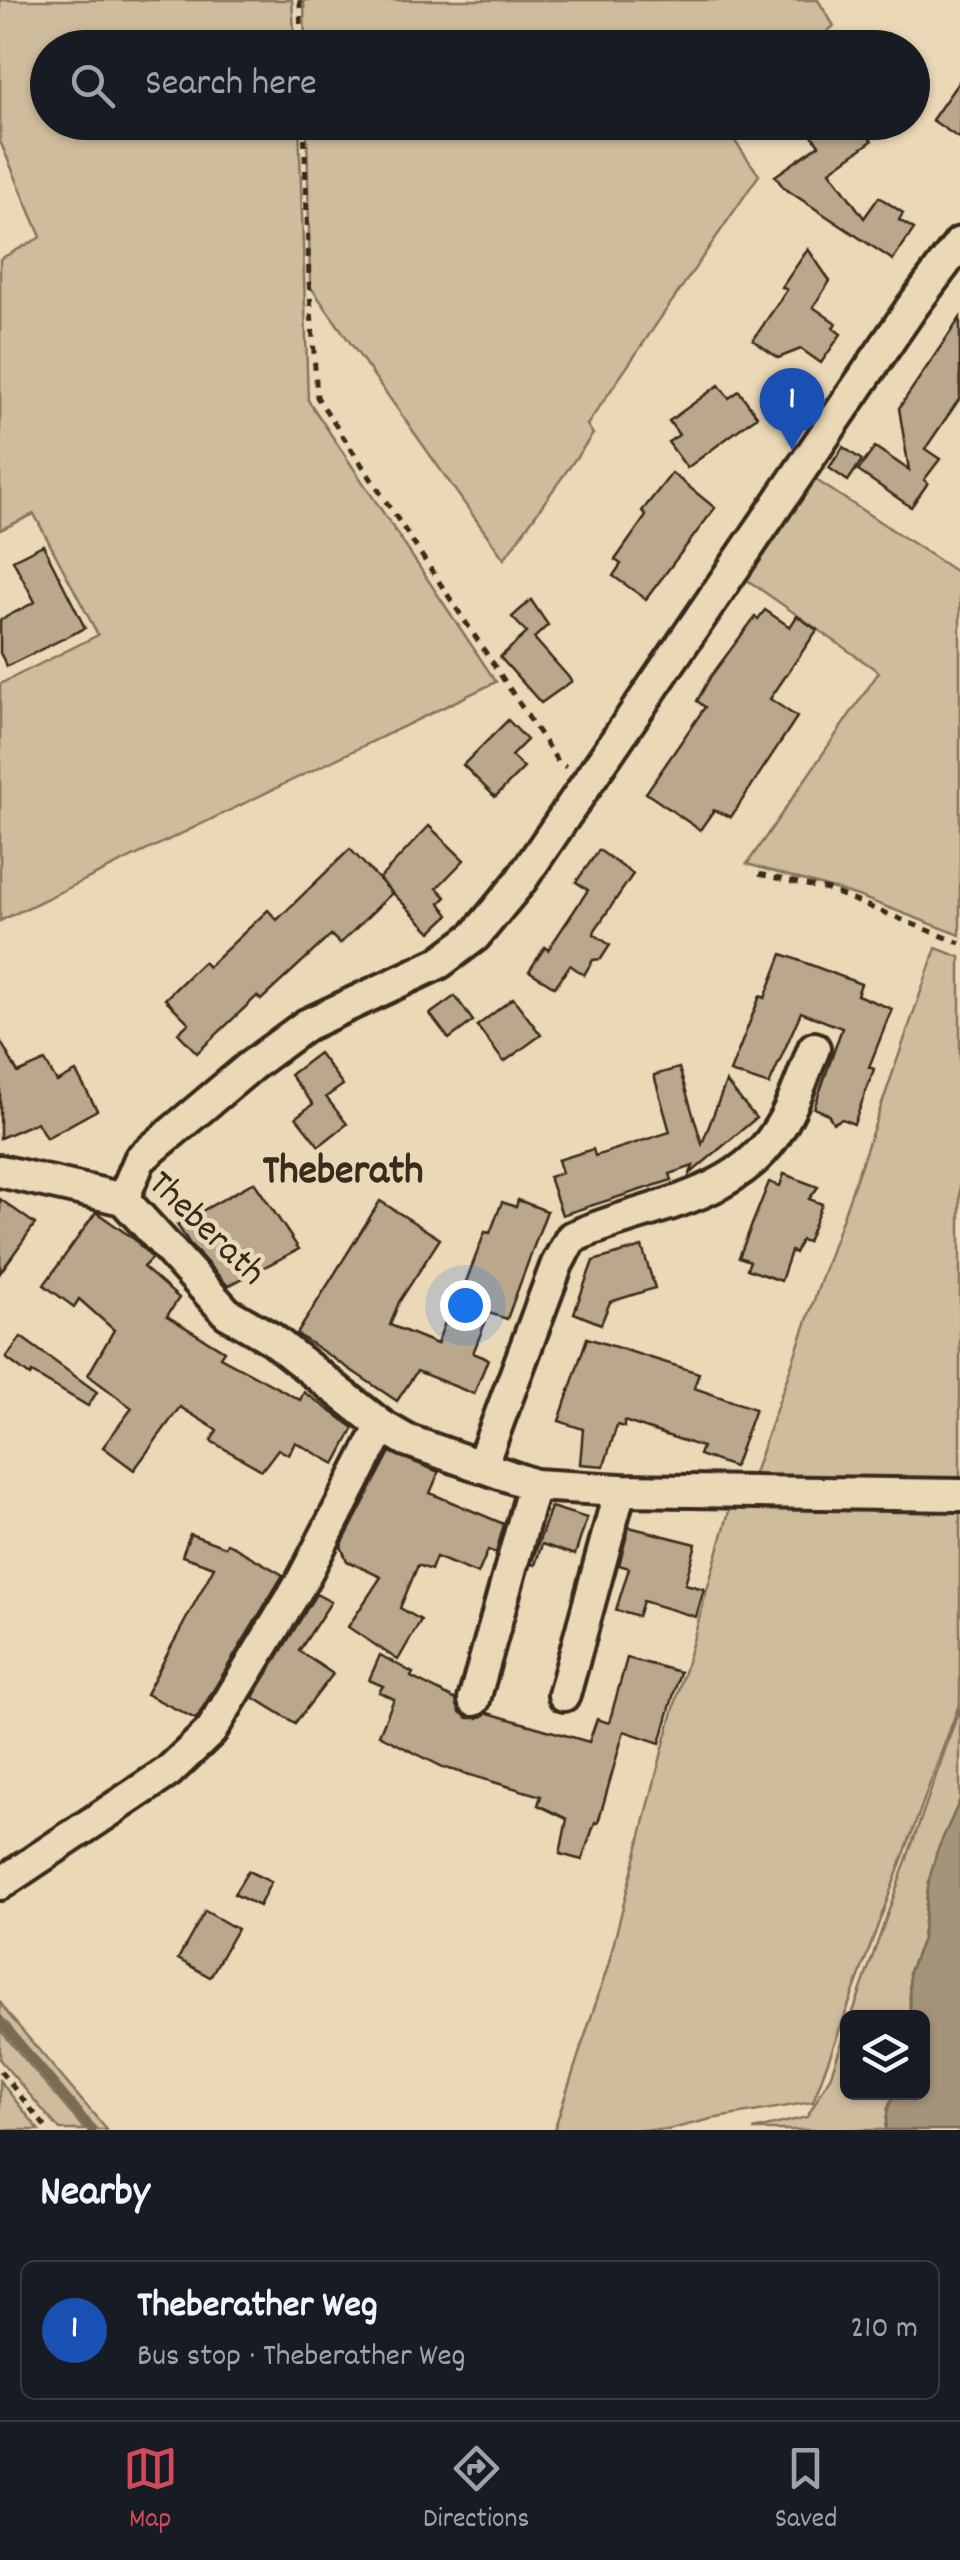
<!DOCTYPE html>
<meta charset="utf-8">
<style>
body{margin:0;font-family:Dekko,sans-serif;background:#20242c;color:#f1f3f6}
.controls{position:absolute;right:30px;bottom:30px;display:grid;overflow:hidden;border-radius:15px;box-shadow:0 2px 8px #0004}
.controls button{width:90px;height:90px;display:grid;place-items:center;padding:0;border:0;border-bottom:2px solid #363941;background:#171b24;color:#f1f3f6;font:50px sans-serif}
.you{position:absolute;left:465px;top:1305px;width:35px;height:35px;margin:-25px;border:8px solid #fff;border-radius:50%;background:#1a73e8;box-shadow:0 0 0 15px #1a73e833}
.badge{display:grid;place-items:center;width:65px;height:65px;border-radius:50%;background:#d1495b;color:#fff;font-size:32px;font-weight:700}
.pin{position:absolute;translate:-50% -82px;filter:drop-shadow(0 2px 5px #0008)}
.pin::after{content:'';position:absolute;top:52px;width:35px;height:30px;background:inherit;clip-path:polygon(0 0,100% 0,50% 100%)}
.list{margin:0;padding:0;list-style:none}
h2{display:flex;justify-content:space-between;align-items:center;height:130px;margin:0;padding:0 40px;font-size:42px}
h2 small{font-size:32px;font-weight:400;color:#9ea1a6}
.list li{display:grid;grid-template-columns:65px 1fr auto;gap:30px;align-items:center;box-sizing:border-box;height:140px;margin:0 20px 20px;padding:0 20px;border:2px solid #363941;border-radius:15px}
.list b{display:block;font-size:38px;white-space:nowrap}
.list p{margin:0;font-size:32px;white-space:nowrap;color:#9ea1a6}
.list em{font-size:32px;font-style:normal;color:#9ea1a6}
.icon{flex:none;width:55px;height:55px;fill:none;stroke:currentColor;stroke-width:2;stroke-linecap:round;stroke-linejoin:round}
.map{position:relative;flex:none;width:960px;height:2130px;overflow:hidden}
.search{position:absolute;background:#171b24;box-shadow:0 2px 8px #0004;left:30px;right:30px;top:30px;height:110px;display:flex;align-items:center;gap:25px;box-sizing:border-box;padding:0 35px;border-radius:55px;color:#9ea1a6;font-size:38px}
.sheet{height:290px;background:#171b24}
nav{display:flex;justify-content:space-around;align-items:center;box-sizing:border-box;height:140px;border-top:2px solid #363941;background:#171b24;font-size:28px;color:#9ea1a6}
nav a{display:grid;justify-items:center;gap:5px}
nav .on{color:#d1495b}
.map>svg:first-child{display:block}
</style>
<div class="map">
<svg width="960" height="2130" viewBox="0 0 960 2130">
<rect width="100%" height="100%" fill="#ebd8b6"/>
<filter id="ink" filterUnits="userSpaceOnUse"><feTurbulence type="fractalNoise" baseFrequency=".01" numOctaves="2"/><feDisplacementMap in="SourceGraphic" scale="20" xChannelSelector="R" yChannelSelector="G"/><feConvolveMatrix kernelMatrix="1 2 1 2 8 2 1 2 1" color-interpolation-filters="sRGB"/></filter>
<g filter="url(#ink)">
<g fill="#cfbc9d" stroke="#85735e" stroke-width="2.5">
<path d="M0,0H292L295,47L48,48V122L299,123L308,400L496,682L0,921V684L98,635L34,514L0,530V259L41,237L0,141Z"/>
<path d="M304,0H818L834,26L806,48L305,47Z"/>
<path d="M307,123H722L759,175L587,425L593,434L504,559L310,286Z"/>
<path d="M807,474L955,571L960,566V935L858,896L747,864L879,672L740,575Z"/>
<path d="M936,948L960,957V1485L752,1479Z"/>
<path d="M733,1497L960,1502V1702L813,2102L711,2119L668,2130H554L608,1966L664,1744Z"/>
<path d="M960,1707V1800L929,1880L922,1939L909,1972L911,2017L851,2018Z"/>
<path d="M0,2002L9,2015L107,2130H97L0,2015Z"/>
<path d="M847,2028L848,2092L895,2093L888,2108L885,2130H753L807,2117L830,2077Z"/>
<path d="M0,2030L85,2130H60L0,2060Z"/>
<path d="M0,2081L39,2130H0Z"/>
</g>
<path fill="#a6947a" stroke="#7b6a55" stroke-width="2.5" d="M960,1800V2130H885L888,2108L895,2093L922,2092V2018L910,2015L909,1972L922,1939L929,1880L937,1851Z"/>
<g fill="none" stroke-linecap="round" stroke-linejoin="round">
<path stroke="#7b6a55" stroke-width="9" d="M0,2021L92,2130"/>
</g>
<g fill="#baa78c" stroke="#3b2a1e" stroke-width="2.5">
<path d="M960,80V139L932,120Z"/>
<path d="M803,122H860L872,141L830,171L864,218L879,197L903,213L899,220L914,229L893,260L784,188L775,176L819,145Z"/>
<path d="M808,249L830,281L813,307L836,323L833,328L841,334L821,363L801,349L778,358L753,340L787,290L782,287Z"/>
<path d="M960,318V398L925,449L940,459L924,480L928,483L911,507L858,471L875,447L909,470L899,408Z"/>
<path d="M719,385L729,398L739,391L757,416L687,468L668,442L679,435L669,421Z"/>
<path d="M843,447L862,460L848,481L829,468Z"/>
<path d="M672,473L715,508L646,599L613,576L621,564L615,560L646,516L642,511Z"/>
<path d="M43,545L85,628L7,666L0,653V620L35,602L13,560Z"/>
<path d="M531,600L548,625L534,638L572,681L541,703L500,657L527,633L512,617Z"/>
<path d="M765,610L790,627L797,616L817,630L770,699L797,717L731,817L714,810L700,830L646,793L705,707L697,701L711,676L755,617L758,619Z"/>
<path d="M508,720L527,740L511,756L524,768L495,797L463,765Z"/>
<path d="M429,826L464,860L437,888L446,897L440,903L449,915L431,932L379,879Z"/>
<path d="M350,849L392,893L340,944L331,935L261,1000L257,996L197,1053L178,1033L189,1023L165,999L203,962L208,967L268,910L277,920Z"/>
<path d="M599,850L633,874L595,930L594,934L610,945L601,959L593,960L584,975L570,965L555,987L529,971L545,947L548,950L588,890L576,882Z"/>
<path d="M782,954L861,984L857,995L892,1009L869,1067L874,1069L854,1124L842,1119L833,1123L828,1114L814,1108L842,1028L801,1012L769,1085L730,1072L760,996L765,998Z"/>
<path d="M455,996L473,1021L449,1039L430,1014Z"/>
<path d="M513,998L541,1035L504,1062L477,1026Z"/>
<path d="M0,1040L18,1073L45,1061L57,1082L76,1072L97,1110L46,1138L37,1122L0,1138Z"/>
<path d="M319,1053L343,1085L326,1097L347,1124L319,1146L296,1117L313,1104L290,1075Z"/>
<path d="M679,1068L702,1144L726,1082L756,1118L690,1174L693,1166L670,1174L672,1180L562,1215L549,1177L562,1173L558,1160L593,1149L595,1156L670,1132L654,1075Z"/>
<path d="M784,1174L818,1187L809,1199L822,1204L807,1242L801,1240L795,1253L791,1251L781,1281L747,1269L750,1261L739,1257L769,1182L780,1186Z"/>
<path d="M254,1182L299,1249L228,1286L190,1244L177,1225Z"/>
<path d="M0,1199L35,1224L0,1273Z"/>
<path d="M518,1200L547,1211L507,1319L489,1313L473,1353L488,1359L474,1394L417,1371L397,1401L297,1334L380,1201L440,1239L399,1302L390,1325L437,1344L454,1298L459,1300L485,1232L490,1233L502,1202L516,1207Z"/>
<path d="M96,1212L134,1239L152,1258L143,1267L179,1298L167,1316L224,1351L220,1357L300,1400L304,1392L354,1428L335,1464L295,1442L289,1455L278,1449L262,1470L211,1441L217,1430L180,1407L134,1470L103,1447L132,1408L88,1375L114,1330L79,1299L74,1307L44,1285Z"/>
<path d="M642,1247L655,1288L610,1302L601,1324L574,1313L593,1261Z"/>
<path d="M21,1337L97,1392L88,1406L32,1373L30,1376L6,1358Z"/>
<path d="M587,1338L699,1373L694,1388L755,1409L734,1467L699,1455L702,1447L624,1421V1427L617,1425L604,1466L580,1464L583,1429L559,1421Z"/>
<path d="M390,1452L439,1472L430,1493L504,1524L496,1553L488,1550L478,1574L436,1557L431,1570L418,1565L400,1608L421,1620L398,1660L348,1627L381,1577L347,1561L341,1546Z"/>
<path d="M551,1507L587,1518L575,1555L542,1544L535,1565L531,1564Z"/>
<path d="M629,1527L696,1544L685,1584L704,1589L696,1617L643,1601L638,1617L616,1610L629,1568L619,1565Z"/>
<path d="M190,1534L225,1547L227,1543L283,1575L196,1719L146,1694L214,1567L182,1556Z"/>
<path d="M316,1594L331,1602L299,1651L333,1674L295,1723L253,1697Z"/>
<path d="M380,1655L413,1673L411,1677L456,1700L460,1712L468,1718H478L488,1713L589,1742L597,1719L609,1723L627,1658L680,1672L660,1743L624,1731L598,1823L595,1822L582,1860L560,1854L567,1819L538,1805L541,1796L443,1767L379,1735L394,1699L379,1692L383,1686L369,1680Z"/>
<path d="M248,1871L271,1882L259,1906L234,1894Z"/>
<path d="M205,1911L237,1929L210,1977L178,1959Z"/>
</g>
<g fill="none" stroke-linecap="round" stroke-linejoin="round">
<g stroke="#3b2a1e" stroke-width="38">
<g id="minor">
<path d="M0,1171L123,1199L227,1313L272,1339L382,1426"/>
<path d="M123,1199L140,1159L252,1065L306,1025L439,963L475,936L519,883L912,307L960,243"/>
<path d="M481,1467L557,1264L571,1238C641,1205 737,1202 780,1127C795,1103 803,1075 814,1048"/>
<path d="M564,1695L620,1490"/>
<path d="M474,1700L534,1485"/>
<path d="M0,1884L168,1772L211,1731L302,1581L382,1426L406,1440L534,1485L620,1490L960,1495"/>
</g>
</g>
<g stroke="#3b2a1e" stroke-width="5" stroke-dasharray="8 8" stroke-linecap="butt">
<path d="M300,0L301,48"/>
<path d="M304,122L309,280L317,397L558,762L566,767"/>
<path d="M759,874L828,890L960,943"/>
<path d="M0,2071L48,2130"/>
</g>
<use href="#minor" stroke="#ebd8b6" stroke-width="30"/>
</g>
</g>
<g text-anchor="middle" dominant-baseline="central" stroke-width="9" stroke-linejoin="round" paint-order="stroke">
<g font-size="38" fill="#3b2a1e" stroke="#ebd8b6">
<text transform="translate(205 1230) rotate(44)">Theberath</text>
</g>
<g font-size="42" font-weight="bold" fill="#3b2a1e" stroke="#ebd8b6">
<text x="343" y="1174">Theberath</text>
</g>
</g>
</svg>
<div class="controls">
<button><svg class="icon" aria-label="layers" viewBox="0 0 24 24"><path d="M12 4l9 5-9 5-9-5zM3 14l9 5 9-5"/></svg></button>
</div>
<div class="you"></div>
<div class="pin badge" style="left:792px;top:450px;background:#1a4fb4">1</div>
<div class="search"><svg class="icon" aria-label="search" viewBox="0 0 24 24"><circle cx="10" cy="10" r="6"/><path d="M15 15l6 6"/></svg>Search here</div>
</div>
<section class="sheet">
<h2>Nearby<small></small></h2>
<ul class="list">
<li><span class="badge" style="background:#1a4fb4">1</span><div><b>Theberather Weg</b><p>Bus stop · Theberather Weg</p></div><em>210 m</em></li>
</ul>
</section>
<nav>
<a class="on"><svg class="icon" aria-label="map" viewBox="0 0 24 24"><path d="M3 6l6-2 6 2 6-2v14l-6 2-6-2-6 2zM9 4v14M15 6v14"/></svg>Map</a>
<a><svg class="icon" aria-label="directions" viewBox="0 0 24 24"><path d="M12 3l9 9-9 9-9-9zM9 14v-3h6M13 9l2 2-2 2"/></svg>Directions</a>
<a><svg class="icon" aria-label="saved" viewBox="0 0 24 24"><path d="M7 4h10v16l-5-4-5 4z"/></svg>Saved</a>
</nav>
